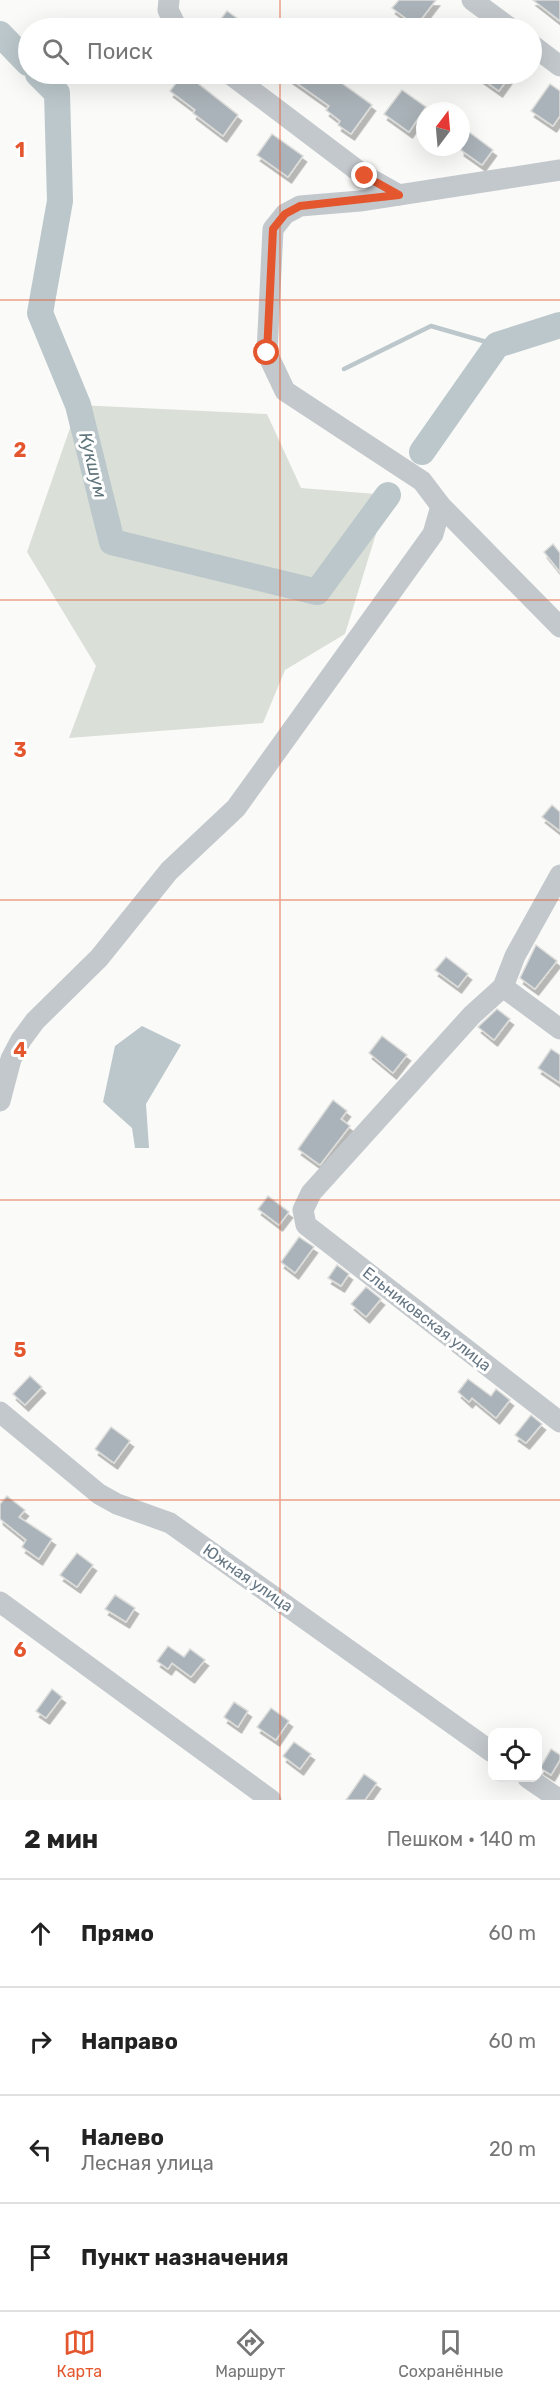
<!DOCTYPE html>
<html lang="ru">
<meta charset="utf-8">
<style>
body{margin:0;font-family:Rubik,sans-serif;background:#f6f6f6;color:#222}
.controls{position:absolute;right:18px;bottom:18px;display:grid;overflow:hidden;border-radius:12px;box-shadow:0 6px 24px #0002}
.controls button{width:54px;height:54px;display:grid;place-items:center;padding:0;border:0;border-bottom:2px solid #e0e0e0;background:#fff;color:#222;font:30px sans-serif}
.compass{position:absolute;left:416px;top:102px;width:54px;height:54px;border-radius:50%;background:#fff;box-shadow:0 6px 24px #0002;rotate:16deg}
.stop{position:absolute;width:18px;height:18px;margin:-14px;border:4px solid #e4572e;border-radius:50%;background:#fff}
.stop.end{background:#e4572e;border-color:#fff;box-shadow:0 2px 6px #0008}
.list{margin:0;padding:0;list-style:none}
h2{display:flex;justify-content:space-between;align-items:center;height:78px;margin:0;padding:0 24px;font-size:26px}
h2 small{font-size:20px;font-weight:400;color:#767676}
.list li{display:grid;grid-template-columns:39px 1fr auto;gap:18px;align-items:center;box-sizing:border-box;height:108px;padding:0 24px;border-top:2px solid #e0e0e0}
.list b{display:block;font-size:22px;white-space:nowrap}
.list p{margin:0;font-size:20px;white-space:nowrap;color:#767676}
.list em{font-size:20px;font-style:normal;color:#767676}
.icon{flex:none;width:33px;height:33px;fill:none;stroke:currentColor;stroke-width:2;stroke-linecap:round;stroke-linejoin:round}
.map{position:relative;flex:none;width:560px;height:1800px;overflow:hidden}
.search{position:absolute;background:#fff;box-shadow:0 6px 24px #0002;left:18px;right:18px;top:18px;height:66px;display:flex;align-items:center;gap:15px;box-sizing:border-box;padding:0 21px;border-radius:33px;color:#767676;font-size:22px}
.sheet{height:510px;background:#fff}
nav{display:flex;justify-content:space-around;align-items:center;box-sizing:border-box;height:84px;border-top:2px solid #e0e0e0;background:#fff;font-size:16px;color:#767676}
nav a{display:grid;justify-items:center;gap:3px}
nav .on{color:#e4572e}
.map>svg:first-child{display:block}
</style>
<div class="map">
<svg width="560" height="1800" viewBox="0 0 560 1800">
<defs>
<filter id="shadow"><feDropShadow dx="3.5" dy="6" stdDeviation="0" flood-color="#0004"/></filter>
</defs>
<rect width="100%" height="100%" fill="#fafaf8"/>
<path fill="#dadfd7" d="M78,405L267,414L301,488L388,495L345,634L285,670L263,723L69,738L96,666L27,552Z"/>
<path fill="#bbc7cb" d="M142,1026L181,1045L146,1104L149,1148H135L132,1128L103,1102L115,1046Z"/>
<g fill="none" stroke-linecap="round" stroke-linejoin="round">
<path stroke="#bbc7cb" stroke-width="4.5" d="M344,369L431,326L497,345"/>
<g stroke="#bbc7cb" stroke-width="26">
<path d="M0,34L28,63"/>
<path d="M38,74L57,93L60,201L40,313L78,405L112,542L317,592L388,495"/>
<path d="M422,452L497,345L560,325"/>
</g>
</g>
<g fill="#aab3b9" stroke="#dcdcda" stroke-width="1.5" filter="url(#shadow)">
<path d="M399,0H436L416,26L392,8Z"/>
<path d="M533,0H560V21Z"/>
<path d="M227,11L251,28H214Z"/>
<path d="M183,74H186L238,115L223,136L193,113L195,110L170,91Z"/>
<path d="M284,74H329L372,105L351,134L338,125L340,121L326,110L329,106Z"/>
<path d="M475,74H511L499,91Z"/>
<path d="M550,84L560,91V116L553,126L531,111Z"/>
<path d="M402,90L426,107L409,132L384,114Z"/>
<path d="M461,126L493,150L482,165L461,150Z"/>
<path d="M272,134L303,156L288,177L257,155Z"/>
<path d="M553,544L560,553V572L544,552Z"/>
<path d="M552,805L560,812V831L542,817Z"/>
<path d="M536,945L557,961L535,989L520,978Z"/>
<path d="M446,957L468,974L458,987L435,970Z"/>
<path d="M497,1009L510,1019L494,1040L478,1027Z"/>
<path d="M382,1036L407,1055L393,1073L369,1053Z"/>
<path d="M551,1049L560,1055V1083L538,1068Z"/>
<path d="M333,1100L347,1111L341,1119L350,1126L320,1165L298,1149Z"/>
<path d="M268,1196L289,1212L279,1225L258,1209Z"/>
<path d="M299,1237L314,1247L295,1273L281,1262Z"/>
<path d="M337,1265L349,1274L341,1286L328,1278Z"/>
<path d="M366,1287L381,1299L366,1317L351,1304Z"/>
<path d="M30,1376L42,1387L25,1405L13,1394Z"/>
<path d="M468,1379L491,1396L496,1389L510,1400L496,1418L472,1398L469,1402L458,1392Z"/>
<path d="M531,1415L542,1424L526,1443L515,1435Z"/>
<path d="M111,1427L130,1441L114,1463L95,1449Z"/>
<path d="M7,1496L25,1510L19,1517L52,1539L39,1559L22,1547L26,1540L0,1519V1504Z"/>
<path d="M77,1553L93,1565L77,1587L60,1575Z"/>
<path d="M115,1595L135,1608L126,1622L105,1609Z"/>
<path d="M168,1646L184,1657L190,1649L205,1660L191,1677L172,1663L168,1669L157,1661Z"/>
<path d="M52,1689L62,1697L46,1718L36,1711Z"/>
<path d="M234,1702L248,1711L238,1727L224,1717Z"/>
<path d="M271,1708L289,1721L276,1740L257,1727Z"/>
<path d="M294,1742L311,1754L300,1769L283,1756Z"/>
<path d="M551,1749L560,1755V1760L551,1775L540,1768Z"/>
<path d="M364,1774L377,1783L365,1800H346Z"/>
</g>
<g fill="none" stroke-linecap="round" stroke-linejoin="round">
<g stroke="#c3c8cc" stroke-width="21">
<path d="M169,0L168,10L177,28"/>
<path d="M472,0L510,28"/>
<path d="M532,45L560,66"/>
<path d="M230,74L365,176L399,195"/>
<path d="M560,170L360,201L300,206L285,214L273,229L267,353L285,391L422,481L441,506L560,627"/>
<path d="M560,875L515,956L503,987L472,1015L311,1193L303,1210L306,1225L560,1422"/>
<path d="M503,987L560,1029"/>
<path d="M0,1101L11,1059L21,1040L35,1021L99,958L169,871L236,808L433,534L441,506"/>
<path d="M0,1412L99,1494L117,1504L170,1523L492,1752"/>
<path d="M0,1602L271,1800"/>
<path d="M528,1778L560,1800"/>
</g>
</g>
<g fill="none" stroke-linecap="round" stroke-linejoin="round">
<path stroke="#e4572e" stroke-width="8" d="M267,353L273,229L285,214L300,206L399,195L365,176"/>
</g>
<path fill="none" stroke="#e4572e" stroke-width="1.5" stroke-opacity="0.55" d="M280,0V28M280,74V1800M0,300H560M0,600H560M0,900H560M0,1200H560M0,1500H560"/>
<g text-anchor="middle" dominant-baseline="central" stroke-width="6" stroke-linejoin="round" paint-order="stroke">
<g font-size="16" fill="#657683" stroke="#fff">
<text transform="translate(427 1319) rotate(38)">Ельниковская улица</text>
<text transform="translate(248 1578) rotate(35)">Южная улица</text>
</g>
<g font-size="18" font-style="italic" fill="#60757c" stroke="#fff">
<text transform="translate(93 465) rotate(76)">Кукшум</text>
</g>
</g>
<g font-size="20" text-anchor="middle" font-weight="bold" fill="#e4572e" stroke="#fff" stroke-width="6" stroke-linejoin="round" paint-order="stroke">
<text x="20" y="157">1</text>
<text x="20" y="457">2</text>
<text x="20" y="757">3</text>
<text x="20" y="1057">4</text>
<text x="20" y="1357">5</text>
<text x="20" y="1657">6</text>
</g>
</svg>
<div class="controls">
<button><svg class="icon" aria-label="locate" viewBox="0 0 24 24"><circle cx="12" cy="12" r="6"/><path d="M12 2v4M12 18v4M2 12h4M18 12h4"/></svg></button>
</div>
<svg class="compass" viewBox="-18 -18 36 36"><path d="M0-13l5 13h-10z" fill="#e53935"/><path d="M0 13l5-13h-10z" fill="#767676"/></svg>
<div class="stop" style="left:267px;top:353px"></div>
<div class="stop end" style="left:365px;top:176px"></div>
<div class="search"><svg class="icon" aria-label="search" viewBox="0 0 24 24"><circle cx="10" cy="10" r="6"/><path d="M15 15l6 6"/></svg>Поиск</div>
</div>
<section class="sheet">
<h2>2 мин<small>Пешком · 140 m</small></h2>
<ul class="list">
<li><svg class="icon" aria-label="ahead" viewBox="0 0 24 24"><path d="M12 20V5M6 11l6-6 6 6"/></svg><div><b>Прямо</b></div><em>60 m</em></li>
<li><svg class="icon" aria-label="right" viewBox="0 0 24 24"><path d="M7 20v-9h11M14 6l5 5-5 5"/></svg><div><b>Направо</b></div><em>60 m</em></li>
<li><svg class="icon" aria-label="left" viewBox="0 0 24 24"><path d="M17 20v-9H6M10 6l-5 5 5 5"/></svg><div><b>Налево</b><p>Лесная улица</p></div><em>20 m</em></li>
<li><svg class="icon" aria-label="arrive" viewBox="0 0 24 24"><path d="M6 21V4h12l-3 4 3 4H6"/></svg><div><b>Пункт назначения</b></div></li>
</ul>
</section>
<nav>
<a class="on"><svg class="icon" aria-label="map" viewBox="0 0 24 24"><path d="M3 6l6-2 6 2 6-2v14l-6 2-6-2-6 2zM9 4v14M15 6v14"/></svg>Карта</a>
<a><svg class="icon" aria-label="directions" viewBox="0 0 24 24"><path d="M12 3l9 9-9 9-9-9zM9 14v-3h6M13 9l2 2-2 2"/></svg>Маршрут</a>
<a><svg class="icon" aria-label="saved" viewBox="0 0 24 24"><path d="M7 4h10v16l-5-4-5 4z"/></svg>Сохранённые</a>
</nav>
